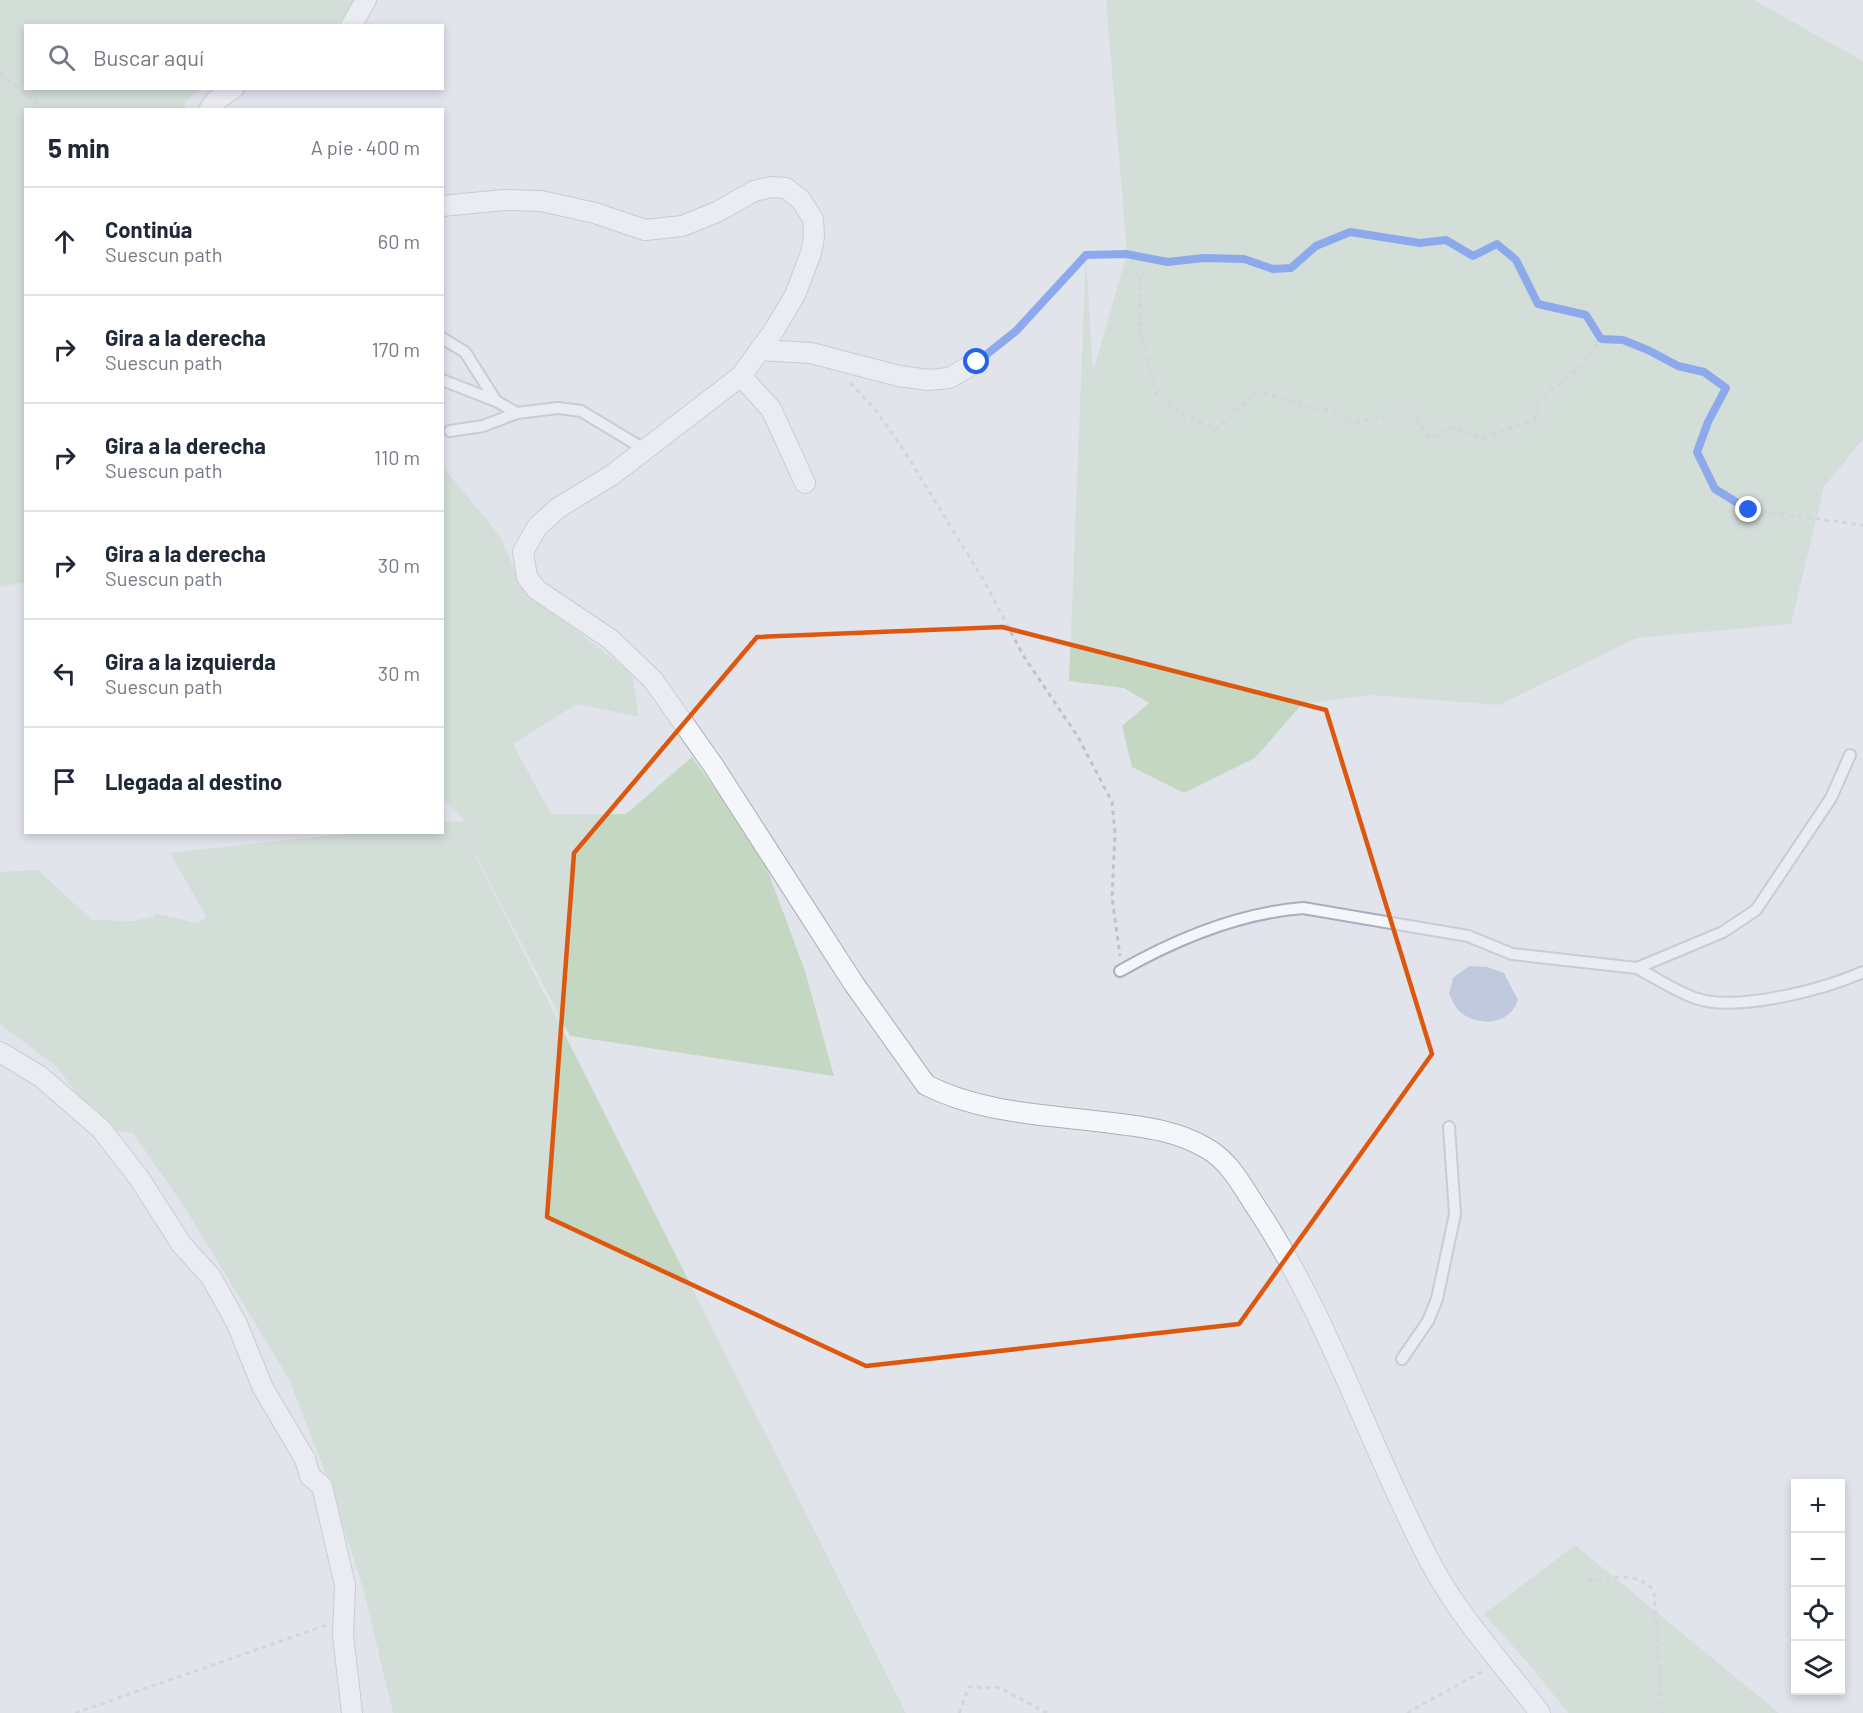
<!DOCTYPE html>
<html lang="es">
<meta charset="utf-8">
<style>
body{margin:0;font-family:Barlow,sans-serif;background:#f2f2f3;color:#1f2937}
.controls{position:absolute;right:18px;bottom:18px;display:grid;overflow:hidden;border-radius:0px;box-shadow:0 3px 9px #0003}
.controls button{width:54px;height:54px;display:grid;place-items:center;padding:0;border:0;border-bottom:2px solid #e0e1e3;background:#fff;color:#1f2937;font:30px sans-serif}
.stop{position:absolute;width:18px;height:18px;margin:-14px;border:4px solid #2563eb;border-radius:50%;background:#fff}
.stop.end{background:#2563eb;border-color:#fff;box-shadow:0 2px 6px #0008}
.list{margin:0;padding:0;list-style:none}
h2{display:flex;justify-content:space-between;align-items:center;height:78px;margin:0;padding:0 24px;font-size:26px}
h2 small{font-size:20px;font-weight:400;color:#747a83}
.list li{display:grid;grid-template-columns:39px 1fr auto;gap:18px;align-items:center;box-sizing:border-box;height:108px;padding:0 24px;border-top:2px solid #e0e1e3}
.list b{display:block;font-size:22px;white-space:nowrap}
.list p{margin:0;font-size:20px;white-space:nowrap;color:#747a83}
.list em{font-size:20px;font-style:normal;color:#747a83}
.icon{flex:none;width:33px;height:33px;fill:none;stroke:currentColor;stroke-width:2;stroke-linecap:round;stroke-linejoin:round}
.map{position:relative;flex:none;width:1863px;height:1713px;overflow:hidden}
.search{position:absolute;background:#fff;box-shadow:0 3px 9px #0003;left:24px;top:24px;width:420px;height:66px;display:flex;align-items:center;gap:15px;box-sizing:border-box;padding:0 21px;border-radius:0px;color:#747a83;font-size:22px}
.panel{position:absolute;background:#fff;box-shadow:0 3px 9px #0003;left:24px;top:108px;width:420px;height:726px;border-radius:0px}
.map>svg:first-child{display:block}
</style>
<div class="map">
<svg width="1863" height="1713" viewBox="0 0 1863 1713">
<rect width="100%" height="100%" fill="#e2e4ec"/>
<g fill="#c3d7c2">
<path d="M0,0H354L347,18L335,25L26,26V88L202,89L185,101V109L26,110L25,582L0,587Z"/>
<path d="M1106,0H1754L1863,61V439L1824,487L1791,624L1637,638L1499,705L1371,695L1302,704L1255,758L1184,793L1132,767L1122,726L1149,703L1124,688L1069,681L1086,255L1093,372L1127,253Z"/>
<path d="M443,467L500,536L523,590L632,673L639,717L577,704L513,744L551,814H626L692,757L760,850L805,971L834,1076L570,1036L459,824L906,1713H393L364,1592L332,1490L289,1379L185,1208L133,1133L101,1129L57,1067L0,1024V872L38,870L92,920L134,921L154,916V913L196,923L207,918L170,853L353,833L442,832L443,822L465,821L443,798Z"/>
<path d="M1575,1545L1779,1713H1568L1529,1664L1484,1614Z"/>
</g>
<path fill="#9aa9cf" d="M1469,966L1487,967L1504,973L1518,1000C1510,1025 1478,1028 1459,1011C1455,1007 1452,999 1449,994L1453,978Z"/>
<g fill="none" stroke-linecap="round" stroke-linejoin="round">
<g stroke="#aaadba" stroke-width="14">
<g id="service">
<path d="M442,338L465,352L496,401"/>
<path d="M442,380L496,401L517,413"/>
<path d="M450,431L483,426L517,413L558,408L581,411L644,449"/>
<path d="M1637,968C1656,978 1675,991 1695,998C1736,1013 1825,989 1863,972"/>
<path d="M1120,971C1176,939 1239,913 1303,908L1468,936L1512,954L1637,968L1723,932L1756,910L1831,798L1850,755"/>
<path d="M1402,1359L1428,1321L1437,1299L1455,1214L1449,1127"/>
</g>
</g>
<g stroke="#aaadba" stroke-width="22">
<g id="minor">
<path d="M351,26L366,0"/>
<path d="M209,110L215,101L234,88"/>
<path d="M442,206L504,200L541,201L595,213L645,230L682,226L717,212L754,191L771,187L786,188L801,200L813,219L814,237L811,253L795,295L773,332L741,376L612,475L558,508L537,527L523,552L527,577L537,590L610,639L653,680L713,765L854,984L926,1085C983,1114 1050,1115 1112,1123C1146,1127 1178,1131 1208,1149C1231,1163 1242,1186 1256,1207C1328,1315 1367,1440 1426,1554C1456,1614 1500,1660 1540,1713"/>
<path d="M760,350L811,353L899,376L929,380L949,378L977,362"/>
<path d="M741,376L771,409L805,483"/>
<path d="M0,1052L41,1077L101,1129L139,1178L182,1245L211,1277L237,1324L263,1388L305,1459L310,1476L322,1486L345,1585L343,1635L352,1713"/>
</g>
</g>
<g stroke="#c0c2ca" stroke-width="3" stroke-dasharray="4.5 4.5" stroke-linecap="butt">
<path d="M0,73L46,110"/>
<path d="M1127,253L1141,279L1140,334L1157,396L1183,415L1216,429L1258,391L1305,407L1334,410L1352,423L1387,416H1414L1429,438L1452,427L1483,438L1534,420L1539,399L1581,367L1601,339"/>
<path d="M989,352L1016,331L1086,255L1127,253L1168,262L1203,258L1244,259L1273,269L1291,268L1316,246L1350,232L1420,243L1446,241L1473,257L1497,244L1517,260L1537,304L1586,314L1601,339L1623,340L1648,349L1678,366L1704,372L1726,388L1708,422L1697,452L1715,489L1749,510L1863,525"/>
<path d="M850,383L875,409L904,451L983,579L1023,655L1078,737L1112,802L1115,833L1112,897L1120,956"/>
<path d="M1588,1581C1612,1578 1637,1570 1654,1591L1662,1713"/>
<path d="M75,1713L327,1625"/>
<path d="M959,1713L969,1687L1000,1688L1047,1713"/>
<path d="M1407,1713L1483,1671"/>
</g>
<use href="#service" stroke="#f5f6f9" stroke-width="10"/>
<use href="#minor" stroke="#f5f6f9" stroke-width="20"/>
</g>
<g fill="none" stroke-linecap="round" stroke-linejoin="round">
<path stroke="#2563eb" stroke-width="8" d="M977,362L1016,331L1086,255L1126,254L1168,262L1203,258L1244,259L1273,269L1291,268L1316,246L1350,232L1420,243L1446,240L1473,256L1497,244L1516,260L1538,304L1586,315L1601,339L1623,340L1648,350L1678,366L1704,372L1726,388L1708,422L1697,452L1715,489L1749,510"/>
</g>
<path d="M0 0H1863V1713H0ZM1002,627L1326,710L1432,1054L1239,1324L866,1366L547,1217L574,853L757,637Z" fill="#e2e4ec" fill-opacity=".55" fill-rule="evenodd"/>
<path fill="none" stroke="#de570f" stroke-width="4.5" stroke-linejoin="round" d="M1002,627L1326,710L1432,1054L1239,1324L866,1366L547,1217L574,853L757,637Z"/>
</svg>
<div class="controls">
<button>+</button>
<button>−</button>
<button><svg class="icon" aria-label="locate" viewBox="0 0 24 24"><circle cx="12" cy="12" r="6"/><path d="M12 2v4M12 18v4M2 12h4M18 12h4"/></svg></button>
<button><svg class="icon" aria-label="layers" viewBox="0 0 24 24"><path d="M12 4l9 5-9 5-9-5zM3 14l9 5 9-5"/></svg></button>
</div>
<div class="stop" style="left:977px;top:362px"></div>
<div class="stop end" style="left:1749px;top:510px"></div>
<div class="search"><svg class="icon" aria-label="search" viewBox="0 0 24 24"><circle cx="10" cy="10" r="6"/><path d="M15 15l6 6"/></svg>Buscar aquí</div>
<section class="panel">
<h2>5 min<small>A pie · 400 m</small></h2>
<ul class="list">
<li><svg class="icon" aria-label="ahead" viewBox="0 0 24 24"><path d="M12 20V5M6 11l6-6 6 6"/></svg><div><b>Continúa</b><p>Suescun path</p></div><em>60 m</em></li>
<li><svg class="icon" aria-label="right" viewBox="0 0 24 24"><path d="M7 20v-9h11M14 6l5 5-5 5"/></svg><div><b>Gira a la derecha</b><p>Suescun path</p></div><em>170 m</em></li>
<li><svg class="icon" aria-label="right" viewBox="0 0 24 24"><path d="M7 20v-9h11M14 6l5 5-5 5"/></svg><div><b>Gira a la derecha</b><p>Suescun path</p></div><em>110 m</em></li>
<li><svg class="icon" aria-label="right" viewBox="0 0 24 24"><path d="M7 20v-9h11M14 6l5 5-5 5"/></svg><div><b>Gira a la derecha</b><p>Suescun path</p></div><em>30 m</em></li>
<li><svg class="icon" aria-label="left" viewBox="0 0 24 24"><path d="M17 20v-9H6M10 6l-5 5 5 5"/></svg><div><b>Gira a la izquierda</b><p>Suescun path</p></div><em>30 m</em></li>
<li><svg class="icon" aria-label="arrive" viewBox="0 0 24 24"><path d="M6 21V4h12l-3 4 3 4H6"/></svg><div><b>Llegada al destino</b></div></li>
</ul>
</section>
</div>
